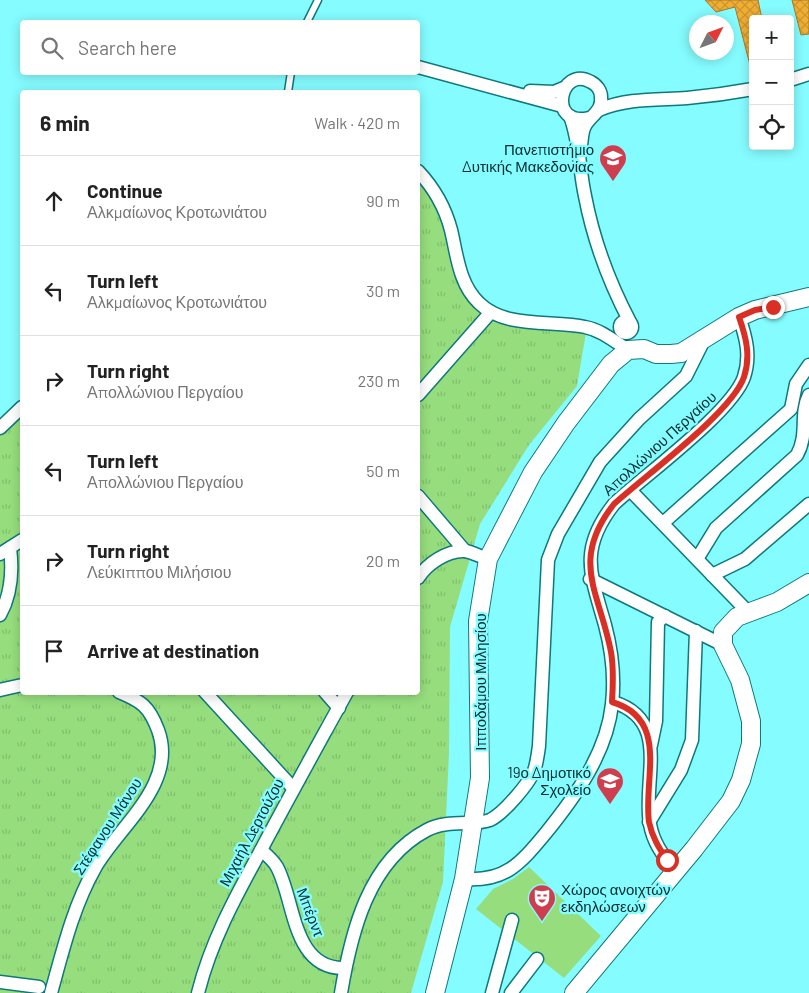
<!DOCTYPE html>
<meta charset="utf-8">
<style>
body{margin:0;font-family:Barlow,sans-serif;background:#f6f6f6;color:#222}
.controls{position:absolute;right:15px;top:15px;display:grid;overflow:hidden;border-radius:5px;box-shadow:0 2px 12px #0003}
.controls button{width:45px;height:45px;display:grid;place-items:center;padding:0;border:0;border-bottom:1px solid #e0e0e0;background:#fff;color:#222;font:25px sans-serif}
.compass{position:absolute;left:689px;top:15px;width:45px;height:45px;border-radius:50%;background:#fff;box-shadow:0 2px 12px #0003;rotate:48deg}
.stop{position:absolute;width:15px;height:15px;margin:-11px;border:4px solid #d93025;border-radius:50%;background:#fff}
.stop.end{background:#d93025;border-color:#fff;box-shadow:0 1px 5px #0008}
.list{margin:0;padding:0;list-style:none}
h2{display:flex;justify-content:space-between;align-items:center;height:65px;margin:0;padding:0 20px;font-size:21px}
h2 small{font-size:16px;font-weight:400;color:#767676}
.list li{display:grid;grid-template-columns:32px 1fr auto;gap:15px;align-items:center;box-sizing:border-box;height:90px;padding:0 20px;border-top:1px solid #e0e0e0}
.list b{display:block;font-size:19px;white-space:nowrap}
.list p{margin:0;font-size:16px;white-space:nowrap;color:#767676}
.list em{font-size:16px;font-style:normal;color:#767676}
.icon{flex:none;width:28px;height:28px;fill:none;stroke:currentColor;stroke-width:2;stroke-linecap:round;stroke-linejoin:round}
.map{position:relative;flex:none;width:809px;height:993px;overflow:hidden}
.search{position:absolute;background:#fff;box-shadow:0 2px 12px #0003;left:20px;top:20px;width:400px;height:55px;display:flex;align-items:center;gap:12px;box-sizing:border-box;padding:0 18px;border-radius:5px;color:#767676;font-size:19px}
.panel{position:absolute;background:#fff;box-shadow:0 2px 12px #0003;left:20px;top:90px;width:400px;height:605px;border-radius:5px}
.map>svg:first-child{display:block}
</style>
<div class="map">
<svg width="809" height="993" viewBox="0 0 809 993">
<defs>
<pattern id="grass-tufts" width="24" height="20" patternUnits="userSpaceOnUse" patternTransform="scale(1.25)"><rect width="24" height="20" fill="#96de7d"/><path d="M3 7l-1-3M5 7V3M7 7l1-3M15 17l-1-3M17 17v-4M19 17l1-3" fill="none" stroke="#80bf6c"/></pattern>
<pattern id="building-cross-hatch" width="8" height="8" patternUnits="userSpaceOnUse" patternTransform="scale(1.25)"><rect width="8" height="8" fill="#f0ae33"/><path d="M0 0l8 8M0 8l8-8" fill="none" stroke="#cc962d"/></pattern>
</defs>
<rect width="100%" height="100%" fill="#85fcff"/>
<path fill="url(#grass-tufts)" d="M418,171L441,202L463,276L491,312L587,327L577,386L529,445L480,524L450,627L449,753L443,882L411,993H0V428L22,407V692H418Z"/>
<path fill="#96de7d" d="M529,867L601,936L564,978L476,909L493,889L513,879Z"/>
<g fill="url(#building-cross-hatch)" stroke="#a5792b">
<path d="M705,0H758L762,19H753V65H750L735,7L716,12Z"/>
<path d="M792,0H809V34L801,35Z"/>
</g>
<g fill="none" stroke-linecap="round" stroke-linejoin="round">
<g stroke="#0e797c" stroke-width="9">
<g id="lane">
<path d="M307,22L318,0"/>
<path d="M288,92L291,72"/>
</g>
</g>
<g stroke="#0e797c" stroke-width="15">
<g id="street">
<path d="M418,67L562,106"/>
<path d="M790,80L809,74"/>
<path d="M530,91L554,92L566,87"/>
<path d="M599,110C626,98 658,100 687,98C709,96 731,93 753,89"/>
<path d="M570,116C580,142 579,169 585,196C593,238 610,284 630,322"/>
<path d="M581,145C582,139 582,131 585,126C590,116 603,111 601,97C601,91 597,85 591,82C559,64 547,128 589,118"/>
<path d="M418,171C434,188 445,207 451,230C457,255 459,284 479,303C505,329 552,320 585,327C601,330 614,341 628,350"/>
<circle cx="626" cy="327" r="6"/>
<path d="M418,395L491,312"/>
<path d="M0,428L22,407"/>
<path d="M630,490L749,613"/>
<path d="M418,496L465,551"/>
<path d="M663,523L791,409L796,384L809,365"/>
<path d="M0,554L22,540"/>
<path d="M697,559L716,528L797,455C809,433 799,415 809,395"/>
<path d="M712,575L745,559L809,504"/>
<path d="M418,578C427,564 447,550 465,551C472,552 481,557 488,559"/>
<path d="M590,579L723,645"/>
<path d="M0,615C12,593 13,571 10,548"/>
<path d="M0,690L22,685"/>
<path d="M205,692L293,788"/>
<path d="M325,692L339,708"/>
<path d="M613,702C672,720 642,780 650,824C653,842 663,857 676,870"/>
<path d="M651,745L656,721L658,622L665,616"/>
<path d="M649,822L681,770L692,740L696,631"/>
<path d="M261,850C267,855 273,860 277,867C295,900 292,970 345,968"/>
<path d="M464,879C505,882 520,864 545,834C575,797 607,753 612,704C615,677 612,651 605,625C591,575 578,550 614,504C645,475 732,412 744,377C751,356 746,337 739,317"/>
<path d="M0,982L39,987"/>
<path d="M51,993C63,950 73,907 95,868C119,826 178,784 158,730C149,706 141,701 119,692"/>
<path d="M198,993C211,941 236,896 261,850C289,797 318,745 347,692"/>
<path d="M341,993C351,933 368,861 427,830C447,819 475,826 490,820C503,814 531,782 535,768C537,761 538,753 539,746L548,560L558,534L600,462L639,419L686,376L704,340"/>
<path d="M492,993L512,920"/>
<path d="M511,993L537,959"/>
</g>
</g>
<g stroke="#0e797c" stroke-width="20">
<g id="secondary">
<path d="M435,993L464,879L480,778L478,621L488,559L533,472L566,423L611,364L628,350L644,349L656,354H671L681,353L739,317L755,310L809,297"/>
<path d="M574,993L694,849L731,801L741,780L751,744V721L740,680L723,645V632L737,617L777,602L809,583"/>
</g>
</g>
<use href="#lane" stroke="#fff" stroke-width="6"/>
<use href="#street" stroke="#fff" stroke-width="12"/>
<use href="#secondary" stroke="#fff" stroke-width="18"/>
</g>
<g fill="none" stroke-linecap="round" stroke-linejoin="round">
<path stroke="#d93025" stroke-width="6" d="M667,860C659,848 652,837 649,822C643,779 670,719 612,702C613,686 614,669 611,652C600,593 569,561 614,504C646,475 732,412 744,377C751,356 746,337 739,317L755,310L773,307"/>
</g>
<defs>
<g id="university-pin" transform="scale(1.4375)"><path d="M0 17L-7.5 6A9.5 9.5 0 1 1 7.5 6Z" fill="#ce3e4f" stroke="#85fcff"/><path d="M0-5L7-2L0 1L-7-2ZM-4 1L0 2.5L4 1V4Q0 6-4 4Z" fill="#fff"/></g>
<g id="school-pin" transform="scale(1.4375)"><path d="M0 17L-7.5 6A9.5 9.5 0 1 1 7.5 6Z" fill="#ce3e4f" stroke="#85fcff"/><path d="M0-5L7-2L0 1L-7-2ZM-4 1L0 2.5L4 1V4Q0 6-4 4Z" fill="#fff"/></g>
<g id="theatre-pin" transform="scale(1.4375)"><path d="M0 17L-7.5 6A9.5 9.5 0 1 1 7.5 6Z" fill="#ce3e4f" stroke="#85fcff"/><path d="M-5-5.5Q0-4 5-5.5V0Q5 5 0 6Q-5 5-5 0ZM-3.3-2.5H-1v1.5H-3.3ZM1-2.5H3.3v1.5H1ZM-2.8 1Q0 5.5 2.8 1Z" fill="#fff"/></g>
</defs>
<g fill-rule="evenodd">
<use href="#university-pin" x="613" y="158"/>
<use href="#school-pin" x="610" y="781"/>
<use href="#theatre-pin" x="542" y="898"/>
</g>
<g text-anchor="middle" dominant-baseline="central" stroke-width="4.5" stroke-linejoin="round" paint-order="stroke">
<g font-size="15" fill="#032c2e" stroke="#85fcff" text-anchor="end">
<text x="594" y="149">Πανεπιστήμιο<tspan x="594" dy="17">Δυτικής Μακεδονίας</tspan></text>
<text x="591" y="772">19ο Δημοτικό<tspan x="591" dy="17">Σχολείο</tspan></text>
<text x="561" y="889" text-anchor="start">Χώρος ανοιχτών<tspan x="561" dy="17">εκδηλώσεων</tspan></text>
</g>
<g font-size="15" fill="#032c2e" stroke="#85fcff">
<text transform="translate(659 443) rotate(-42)">Απολλώνιου Περγαίου</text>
<text transform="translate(480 682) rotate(-90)">Ιπποδάμου Μιλησίου</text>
<text transform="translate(107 826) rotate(-57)">Στέφανου Μάνου</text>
<text transform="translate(251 832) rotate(-62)">Μιχαήλ Δερτούζου</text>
<text transform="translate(311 912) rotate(69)">Μπέρντ</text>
</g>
</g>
</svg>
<div class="controls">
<button>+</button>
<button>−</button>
<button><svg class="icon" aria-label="locate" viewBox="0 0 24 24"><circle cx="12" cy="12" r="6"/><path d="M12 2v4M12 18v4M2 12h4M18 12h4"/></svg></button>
</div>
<svg class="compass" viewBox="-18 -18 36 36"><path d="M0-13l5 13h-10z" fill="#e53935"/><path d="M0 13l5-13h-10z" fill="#767676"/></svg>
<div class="stop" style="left:667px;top:860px"></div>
<div class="stop end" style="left:773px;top:307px"></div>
<div class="search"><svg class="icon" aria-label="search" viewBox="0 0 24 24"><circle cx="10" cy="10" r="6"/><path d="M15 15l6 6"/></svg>Search here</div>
<section class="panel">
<h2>6 min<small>Walk · 420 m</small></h2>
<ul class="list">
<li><svg class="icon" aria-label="ahead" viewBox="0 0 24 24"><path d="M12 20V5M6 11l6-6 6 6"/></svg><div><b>Continue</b><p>Αλκμαίωνος Κροτωνιάτου</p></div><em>90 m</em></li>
<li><svg class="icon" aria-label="left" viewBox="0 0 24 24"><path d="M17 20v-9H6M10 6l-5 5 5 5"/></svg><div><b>Turn left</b><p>Αλκμαίωνος Κροτωνιάτου</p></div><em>30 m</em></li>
<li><svg class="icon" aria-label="right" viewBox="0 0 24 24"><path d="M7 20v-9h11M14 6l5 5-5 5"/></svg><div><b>Turn right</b><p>Απολλώνιου Περγαίου</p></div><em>230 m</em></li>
<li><svg class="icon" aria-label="left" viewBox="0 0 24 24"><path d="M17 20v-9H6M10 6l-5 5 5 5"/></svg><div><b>Turn left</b><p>Απολλώνιου Περγαίου</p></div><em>50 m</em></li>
<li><svg class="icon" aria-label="right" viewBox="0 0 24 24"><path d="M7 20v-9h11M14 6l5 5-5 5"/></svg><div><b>Turn right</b><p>Λεύκιππου Μιλήσιου</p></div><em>20 m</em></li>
<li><svg class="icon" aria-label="arrive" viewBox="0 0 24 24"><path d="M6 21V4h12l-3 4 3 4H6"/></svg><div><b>Arrive at destination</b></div></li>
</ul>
</section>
</div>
